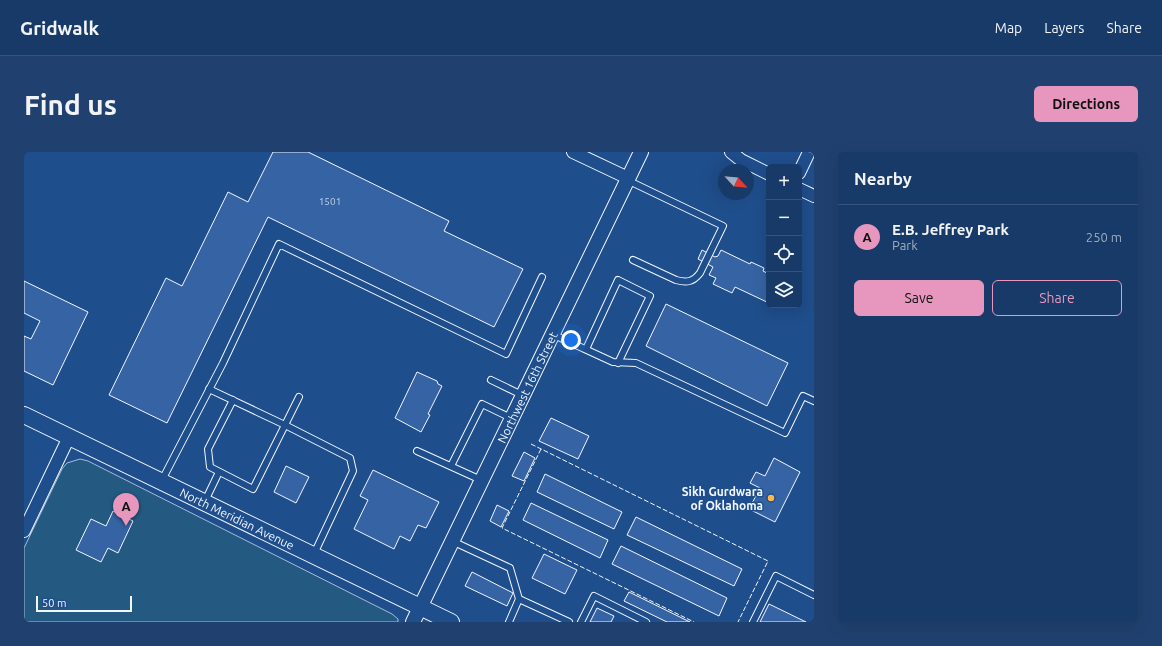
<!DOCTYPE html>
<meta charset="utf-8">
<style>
body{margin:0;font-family:Ubuntu,sans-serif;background:#20416f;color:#f1f3f6}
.controls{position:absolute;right:12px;top:12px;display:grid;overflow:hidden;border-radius:6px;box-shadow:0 4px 16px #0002}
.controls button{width:36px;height:36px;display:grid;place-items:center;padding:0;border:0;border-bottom:1px solid #36547d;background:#173a69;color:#f1f3f6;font:20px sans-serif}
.compass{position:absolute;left:694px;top:12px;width:36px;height:36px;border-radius:50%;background:#173a69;box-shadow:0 4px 16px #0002;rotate:116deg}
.scale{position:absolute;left:12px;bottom:10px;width:96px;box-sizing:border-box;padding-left:4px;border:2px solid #f2f6ff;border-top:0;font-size:11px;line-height:14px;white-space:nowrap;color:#f2f6ff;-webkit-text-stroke:3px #1f4e8c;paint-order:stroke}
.you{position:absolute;left:547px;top:188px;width:14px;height:14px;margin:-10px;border:3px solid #fff;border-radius:50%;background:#1a73e8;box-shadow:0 0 0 6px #1a73e833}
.badge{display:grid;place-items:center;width:26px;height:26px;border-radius:50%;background:#e797bd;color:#111;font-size:13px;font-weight:700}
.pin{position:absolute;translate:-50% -33px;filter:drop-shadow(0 1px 2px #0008)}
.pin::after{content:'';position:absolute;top:21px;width:14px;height:12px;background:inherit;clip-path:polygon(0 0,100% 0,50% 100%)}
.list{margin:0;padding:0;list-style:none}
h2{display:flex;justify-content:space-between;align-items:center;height:52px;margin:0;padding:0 16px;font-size:17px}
h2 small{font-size:13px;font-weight:400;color:#9eadc0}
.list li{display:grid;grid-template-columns:26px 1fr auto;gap:12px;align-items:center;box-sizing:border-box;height:64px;padding:0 16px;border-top:1px solid #36547d}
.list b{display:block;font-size:15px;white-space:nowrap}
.list p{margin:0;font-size:13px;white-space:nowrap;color:#9eadc0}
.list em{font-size:13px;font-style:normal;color:#9eadc0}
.actions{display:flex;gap:8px;padding:12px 16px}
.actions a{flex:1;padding:9px 0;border:1px solid #e797bd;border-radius:6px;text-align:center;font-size:14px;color:#e797bd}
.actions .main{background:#e797bd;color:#111}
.icon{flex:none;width:22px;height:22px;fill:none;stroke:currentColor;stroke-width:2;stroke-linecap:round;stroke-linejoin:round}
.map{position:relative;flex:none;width:790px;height:470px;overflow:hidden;border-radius:6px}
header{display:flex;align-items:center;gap:24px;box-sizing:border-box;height:56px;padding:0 20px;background:#173a69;border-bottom:1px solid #36547d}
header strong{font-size:19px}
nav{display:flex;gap:22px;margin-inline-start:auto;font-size:14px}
.intro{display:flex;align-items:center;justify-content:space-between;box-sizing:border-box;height:96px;padding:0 24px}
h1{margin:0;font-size:28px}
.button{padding:10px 18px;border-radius:6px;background:#e797bd;color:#111;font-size:14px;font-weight:700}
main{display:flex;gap:24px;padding:0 24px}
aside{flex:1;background:#173a69;border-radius:6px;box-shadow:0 4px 16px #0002}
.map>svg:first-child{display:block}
</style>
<header>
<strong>Gridwalk</strong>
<nav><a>Map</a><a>Layers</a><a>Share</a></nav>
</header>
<div class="intro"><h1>Find us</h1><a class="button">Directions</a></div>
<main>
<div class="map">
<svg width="790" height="470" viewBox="0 0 790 470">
<rect width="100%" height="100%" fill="#1f4e8c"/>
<path fill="#245a82" stroke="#a8bbd7" d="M56,307L64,309L368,462L374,467V470H0V396L38,317L43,311Z"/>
<g fill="#3563a3" stroke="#f2f6ff">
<path d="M249,0H284L425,69L420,79L499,117L470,175L244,65L143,271L85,243L142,126L158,134L204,40L224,50Z"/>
<path d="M678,98L691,105L694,104L697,98L726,112L727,110L740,116L739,119L745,122V151L711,135L708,141L689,132L692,126L685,123L689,115L674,107Z"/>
<path d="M0,129L64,160L29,233L0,219V184L7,187L16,169L0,161Z"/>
<path d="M642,152L764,211L743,254L622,194Z"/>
<path d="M393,220L413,229L414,232L418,234L404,262L406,263L397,280L371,266Z"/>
<path d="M527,266L565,284L554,307L515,289Z"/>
<path d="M500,300L511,306L500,329L488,324Z"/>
<path d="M750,306L776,320L751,370L725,357L736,336L726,331L732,320L741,324Z"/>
<path d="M262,314L285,325L272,351L250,340Z"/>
<path d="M349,318L415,350L402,376L394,373L386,389L376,384L370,397L330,377L344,348L336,344Z"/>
<path d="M521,322L598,360L590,377L513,340Z"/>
<path d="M507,351L584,388L576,406L499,368Z"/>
<path d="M473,353L485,359L477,375L466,369Z"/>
<path d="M89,359L109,369L94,401L84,396L77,410L52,398L67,367L82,374Z"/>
<path d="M612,365L718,417L710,434L603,383Z"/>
<path d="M597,394L703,446L695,464L588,412Z"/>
<path d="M520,402L553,418L541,442L508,426Z"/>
<path d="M448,420L489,441L483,454L441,434Z"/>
<path d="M605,440L666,470H643L600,449Z"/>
<path d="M745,452L782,470H736Z"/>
<path d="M573,456L590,464L587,470H566Z"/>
</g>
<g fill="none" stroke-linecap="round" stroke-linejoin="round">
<g stroke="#f2f6ff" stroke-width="8">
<g id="service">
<path d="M603,28L699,74L676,121C669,130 663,131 652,128L609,108"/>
<path d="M528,182L589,210L612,211L761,281L779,244L790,249"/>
<path d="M562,197L594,128L626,144L594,211"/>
<path d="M467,228L498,243"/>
<path d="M185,237L261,273L229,337L186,315L184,297L209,248"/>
<path d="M275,245L261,273L326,306L329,319L290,402"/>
<path d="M393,299L457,328"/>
<path d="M427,314L458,252L487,266"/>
<path d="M137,330L199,211L255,92L482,202L518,125"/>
<path d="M181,349L195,320"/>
<path d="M428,389L486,416L495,447L485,470"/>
<path d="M495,447L545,470"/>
<path d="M557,470L570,444L622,470"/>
<path d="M729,470L752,424L790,443"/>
</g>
</g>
<g stroke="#f2f6ff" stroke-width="14">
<g id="minor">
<path d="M549,0L604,26"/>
<path d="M707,0L717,8L745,22"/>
<path d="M775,21L785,0"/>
<path d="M775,37L790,44"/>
<path d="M0,379L45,285"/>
</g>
</g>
<g stroke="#f2f6ff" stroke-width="16">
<g id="tertiary">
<path id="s1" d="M389,470L617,0"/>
</g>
</g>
<g stroke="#f2f6ff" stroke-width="18">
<g id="secondary">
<path id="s2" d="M0,263L427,470"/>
</g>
</g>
<use href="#service" stroke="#1f4e8c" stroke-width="6"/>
<use href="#minor" stroke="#1f4e8c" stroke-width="12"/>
<use href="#tertiary" stroke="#1f4e8c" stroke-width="14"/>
<use href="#secondary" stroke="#1f4e8c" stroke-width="16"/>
<g stroke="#f2f6ff" stroke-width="1" stroke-dasharray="5 2" stroke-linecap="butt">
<path d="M507,292L744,409L714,470"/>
<path d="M517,297L478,376L670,470"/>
</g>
</g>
<circle fill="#ffb74d" stroke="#1f4e8c" stroke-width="1.5" cx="747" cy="346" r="4"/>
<g text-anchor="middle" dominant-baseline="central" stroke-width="3" stroke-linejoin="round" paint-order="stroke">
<g font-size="10" fill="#c3d1e8">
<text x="306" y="49">1501</text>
</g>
<g font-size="12" fill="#f2f6ff" stroke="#1f4e8c">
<text stroke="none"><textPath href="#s1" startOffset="261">Northwest 16th Street</textPath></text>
<text stroke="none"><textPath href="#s2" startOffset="237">North Meridian Avenue</textPath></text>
</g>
<g font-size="12" font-weight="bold" fill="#f2f6ff" stroke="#1f4e8c" text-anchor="end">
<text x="739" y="339">Sikh Gurdwara<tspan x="739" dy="14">of Oklahoma</tspan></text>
</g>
</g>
</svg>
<div class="controls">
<button>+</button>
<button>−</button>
<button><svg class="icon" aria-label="locate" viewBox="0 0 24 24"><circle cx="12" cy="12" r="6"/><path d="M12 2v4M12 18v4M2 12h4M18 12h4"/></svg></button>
<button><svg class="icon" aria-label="layers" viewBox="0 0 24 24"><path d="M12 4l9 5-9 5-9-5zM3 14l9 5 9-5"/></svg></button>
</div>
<svg class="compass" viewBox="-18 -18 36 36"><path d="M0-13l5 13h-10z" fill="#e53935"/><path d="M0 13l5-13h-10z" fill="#9eadc0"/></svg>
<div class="scale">50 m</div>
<div class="you"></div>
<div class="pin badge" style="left:102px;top:374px">A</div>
</div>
<aside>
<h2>Nearby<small></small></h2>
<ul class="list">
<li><span class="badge">A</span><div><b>E.B. Jeffrey Park</b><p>Park</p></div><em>250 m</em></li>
</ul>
<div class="actions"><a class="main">Save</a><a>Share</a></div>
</aside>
</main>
